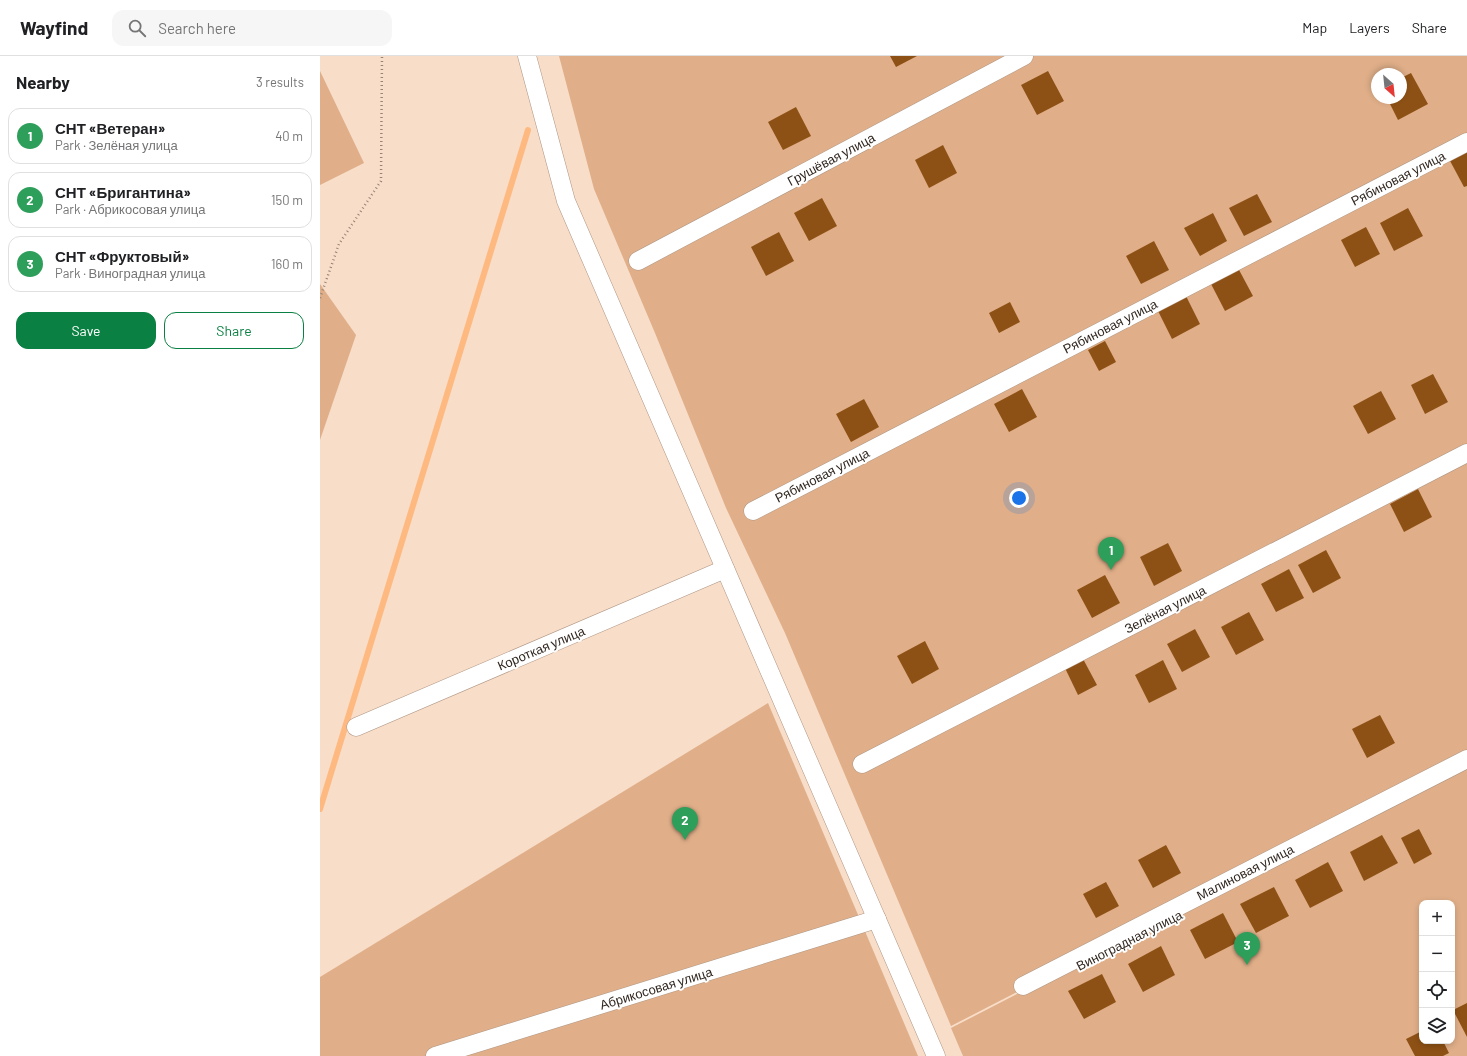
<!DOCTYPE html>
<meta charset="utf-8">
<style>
body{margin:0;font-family:Barlow,sans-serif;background:#f6f6f6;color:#202124}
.controls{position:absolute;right:12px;bottom:12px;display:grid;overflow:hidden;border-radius:8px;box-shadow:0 2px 6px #0003}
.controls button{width:36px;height:36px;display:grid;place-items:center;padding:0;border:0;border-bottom:1px solid #e0e0e0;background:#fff;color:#202124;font:20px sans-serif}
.compass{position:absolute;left:1051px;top:12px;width:36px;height:36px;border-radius:50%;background:#fff;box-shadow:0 2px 6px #0003;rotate:153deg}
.you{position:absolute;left:699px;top:442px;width:14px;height:14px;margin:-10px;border:3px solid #fff;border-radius:50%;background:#1a73e8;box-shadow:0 0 0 6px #1a73e833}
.badge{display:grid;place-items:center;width:26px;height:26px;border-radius:50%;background:#0b8043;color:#fff;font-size:13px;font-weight:700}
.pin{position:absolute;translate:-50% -33px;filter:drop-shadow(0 1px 2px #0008)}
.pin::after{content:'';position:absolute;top:21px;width:14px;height:12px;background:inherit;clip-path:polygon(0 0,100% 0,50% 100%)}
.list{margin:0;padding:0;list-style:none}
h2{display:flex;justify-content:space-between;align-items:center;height:52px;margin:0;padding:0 16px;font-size:17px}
h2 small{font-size:13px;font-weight:400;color:#757577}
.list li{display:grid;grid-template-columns:26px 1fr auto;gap:12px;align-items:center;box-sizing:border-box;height:56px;margin:0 8px 8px;padding:0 8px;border:1px solid #e0e0e0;border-radius:12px}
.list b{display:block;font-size:15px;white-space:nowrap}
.list p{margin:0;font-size:13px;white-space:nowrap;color:#757577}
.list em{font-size:13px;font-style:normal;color:#757577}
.actions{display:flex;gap:8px;padding:12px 16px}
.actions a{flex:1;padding:9px 0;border:1px solid #0b8043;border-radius:12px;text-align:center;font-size:14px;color:#0b8043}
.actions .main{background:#0b8043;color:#fff}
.icon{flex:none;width:22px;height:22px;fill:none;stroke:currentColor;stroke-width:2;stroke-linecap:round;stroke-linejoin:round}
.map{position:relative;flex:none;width:1147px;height:1000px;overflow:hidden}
header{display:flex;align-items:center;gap:24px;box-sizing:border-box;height:56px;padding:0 20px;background:#fff;border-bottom:1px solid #e0e0e0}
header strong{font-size:19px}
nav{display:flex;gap:22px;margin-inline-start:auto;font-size:14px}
.search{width:280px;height:36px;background:#f6f6f6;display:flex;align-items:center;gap:10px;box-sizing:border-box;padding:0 14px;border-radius:12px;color:#757577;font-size:15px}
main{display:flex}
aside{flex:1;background:#fff}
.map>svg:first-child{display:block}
</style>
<header>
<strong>Wayfind</strong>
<div class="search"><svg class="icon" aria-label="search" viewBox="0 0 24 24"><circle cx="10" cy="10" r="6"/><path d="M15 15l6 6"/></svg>Search here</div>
<nav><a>Map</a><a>Layers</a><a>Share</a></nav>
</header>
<main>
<aside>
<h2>Nearby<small>3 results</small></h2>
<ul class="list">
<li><span class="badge" style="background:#2e9e5b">1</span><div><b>СНТ «Ветеран»</b><p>Park · Зелёная улица</p></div><em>40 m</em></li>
<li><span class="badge" style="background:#2e9e5b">2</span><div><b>СНТ «Бригантина»</b><p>Park · Абрикосовая улица</p></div><em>150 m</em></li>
<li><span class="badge" style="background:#2e9e5b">3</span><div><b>СНТ «Фруктовый»</b><p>Park · Виноградная улица</p></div><em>160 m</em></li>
</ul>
<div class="actions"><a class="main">Save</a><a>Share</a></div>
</aside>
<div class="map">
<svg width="1147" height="1000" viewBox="0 0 1147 1000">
<rect width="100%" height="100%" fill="#f8ddc9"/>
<g fill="#e0af89" fill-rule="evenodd">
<path d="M239,0H1147V705L631,970L465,577L406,452L335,277L274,133ZM1057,18H1081V42H1057Z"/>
<path d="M0,15L44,107L0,129Z"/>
<path d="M0,228L36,279L0,384Z"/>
<path d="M448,647L598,1000H0V921Z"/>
<path d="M1147,707V1000H643L631,972ZM1102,847H1132V985H1102Z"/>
</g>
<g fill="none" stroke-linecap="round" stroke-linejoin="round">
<path stroke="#feb981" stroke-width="6" d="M0,753L208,74"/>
</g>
<g fill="#8e5115">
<path d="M570,0H597L576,11Z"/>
<path d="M728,15L744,45L717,59L701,29Z"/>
<path d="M1091,17L1108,48L1078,64L1067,42H1081V22Z"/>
<path d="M476,51L491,80L463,94L448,66Z"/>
<path d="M623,89L637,117L609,132L595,104Z"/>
<path d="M1147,94V130L1144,131L1129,103Z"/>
<path d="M937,138L952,166L924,180L909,152Z"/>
<path d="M502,142L517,170L489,185L474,157Z"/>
<path d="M1088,152L1103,180L1074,195L1060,167Z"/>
<path d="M893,157L907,185L880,200L864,172Z"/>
<path d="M1046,171L1060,198L1035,211L1021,184Z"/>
<path d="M459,176L474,205L446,220L431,191Z"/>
<path d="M834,185L849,214L821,228L806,200Z"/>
<path d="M918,212L933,240L905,255L890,226Z"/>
<path d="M866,240L880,268L852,283L838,255Z"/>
<path d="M690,246L700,266L679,277L669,257Z"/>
<path d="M785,285L796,306L779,315L768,294Z"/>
<path d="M1113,318L1128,346L1105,358L1091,329Z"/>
<path d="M702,333L717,361L689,376L674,348Z"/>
<path d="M1061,335L1076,363L1048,378L1033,350Z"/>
<path d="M544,343L559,371L531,386L516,358Z"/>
<path d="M1098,433L1112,461L1084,476L1070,448Z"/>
<path d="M848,487L862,515L834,530L820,501Z"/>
<path d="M1006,494L1021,522L993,537L978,509Z"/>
<path d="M969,513L984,542L956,556L941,528Z"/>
<path d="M785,519L800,547L772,562L757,534Z"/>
<path d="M929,556L944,584L916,599L901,571Z"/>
<path d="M875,573L890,601L862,616L847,588Z"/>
<path d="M605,585L619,613L592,628L577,600Z"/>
<path d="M762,601L777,629L758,639L744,610Z"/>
<path d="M843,604L857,633L829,647L815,619Z"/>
<path d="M1060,659L1075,687L1047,702L1032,673Z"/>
<path d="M1099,773L1112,798L1094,808L1081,782Z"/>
<path d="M1062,779L1078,807L1044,825L1030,796Z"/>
<path d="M846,789L861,817L833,832L818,804Z"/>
<path d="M1008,806L1023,835L990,852L975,824Z"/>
<path d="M786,826L799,850L776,862L763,838Z"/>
<path d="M954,831L969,860L936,877L920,848Z"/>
<path d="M903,857L918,886L885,903L870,874Z"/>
<path d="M841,890L855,919L823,936L808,908Z"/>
<path d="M782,918L796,946L764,963L748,935Z"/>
<path d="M1147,947V981L1133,954Z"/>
<path d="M1102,975V985H1123L1129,997L1123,1000H1095L1086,983Z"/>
</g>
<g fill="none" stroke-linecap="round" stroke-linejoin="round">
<g stroke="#af9683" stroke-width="19">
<g id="street">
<path d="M207,0L246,145L616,1000"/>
<path d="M318,205L704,0"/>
<path d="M433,455L1147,86"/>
<path d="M36,671L405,513"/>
<path d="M542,708L1147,397"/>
<path d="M703,930L1147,703"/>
<path d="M115,1000L557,863"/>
</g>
</g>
<path stroke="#968375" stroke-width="2.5" stroke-dasharray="1 3" stroke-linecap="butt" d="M0,242L19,188L61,125L62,0"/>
<use href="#street" stroke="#fff" stroke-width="18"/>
</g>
<g text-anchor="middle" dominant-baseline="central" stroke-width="4" stroke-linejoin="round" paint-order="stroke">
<g font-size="13" fill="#312720" stroke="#fff">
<text transform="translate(511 103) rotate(-28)">Грушёвая улица</text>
<text transform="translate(1078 122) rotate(-27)">Рябиновая улица</text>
<text transform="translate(790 270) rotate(-27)">Рябиновая улица</text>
<text transform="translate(502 419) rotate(-27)">Рябиновая улица</text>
<text transform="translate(845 553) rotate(-27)">Зелёная улица</text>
<text transform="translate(221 592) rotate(-23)">Короткая улица</text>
<text transform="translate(925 816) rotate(-27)">Малиновая улица</text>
<text transform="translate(809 884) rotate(-27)">Виноградная улица</text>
<text transform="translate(336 932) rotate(-17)">Абрикосовая улица</text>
</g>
</g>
</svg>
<div class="controls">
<button>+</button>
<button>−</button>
<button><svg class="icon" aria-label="locate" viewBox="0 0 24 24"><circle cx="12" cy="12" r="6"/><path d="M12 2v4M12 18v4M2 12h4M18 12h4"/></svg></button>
<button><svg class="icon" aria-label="layers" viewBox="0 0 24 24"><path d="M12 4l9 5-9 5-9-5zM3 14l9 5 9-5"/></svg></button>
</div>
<svg class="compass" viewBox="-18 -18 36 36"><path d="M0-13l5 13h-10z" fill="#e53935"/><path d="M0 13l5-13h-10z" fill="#757577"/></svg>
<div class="you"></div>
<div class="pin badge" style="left:791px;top:514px;background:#2e9e5b">1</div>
<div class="pin badge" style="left:365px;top:784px;background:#2e9e5b">2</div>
<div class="pin badge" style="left:927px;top:909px;background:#2e9e5b">3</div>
</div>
</main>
